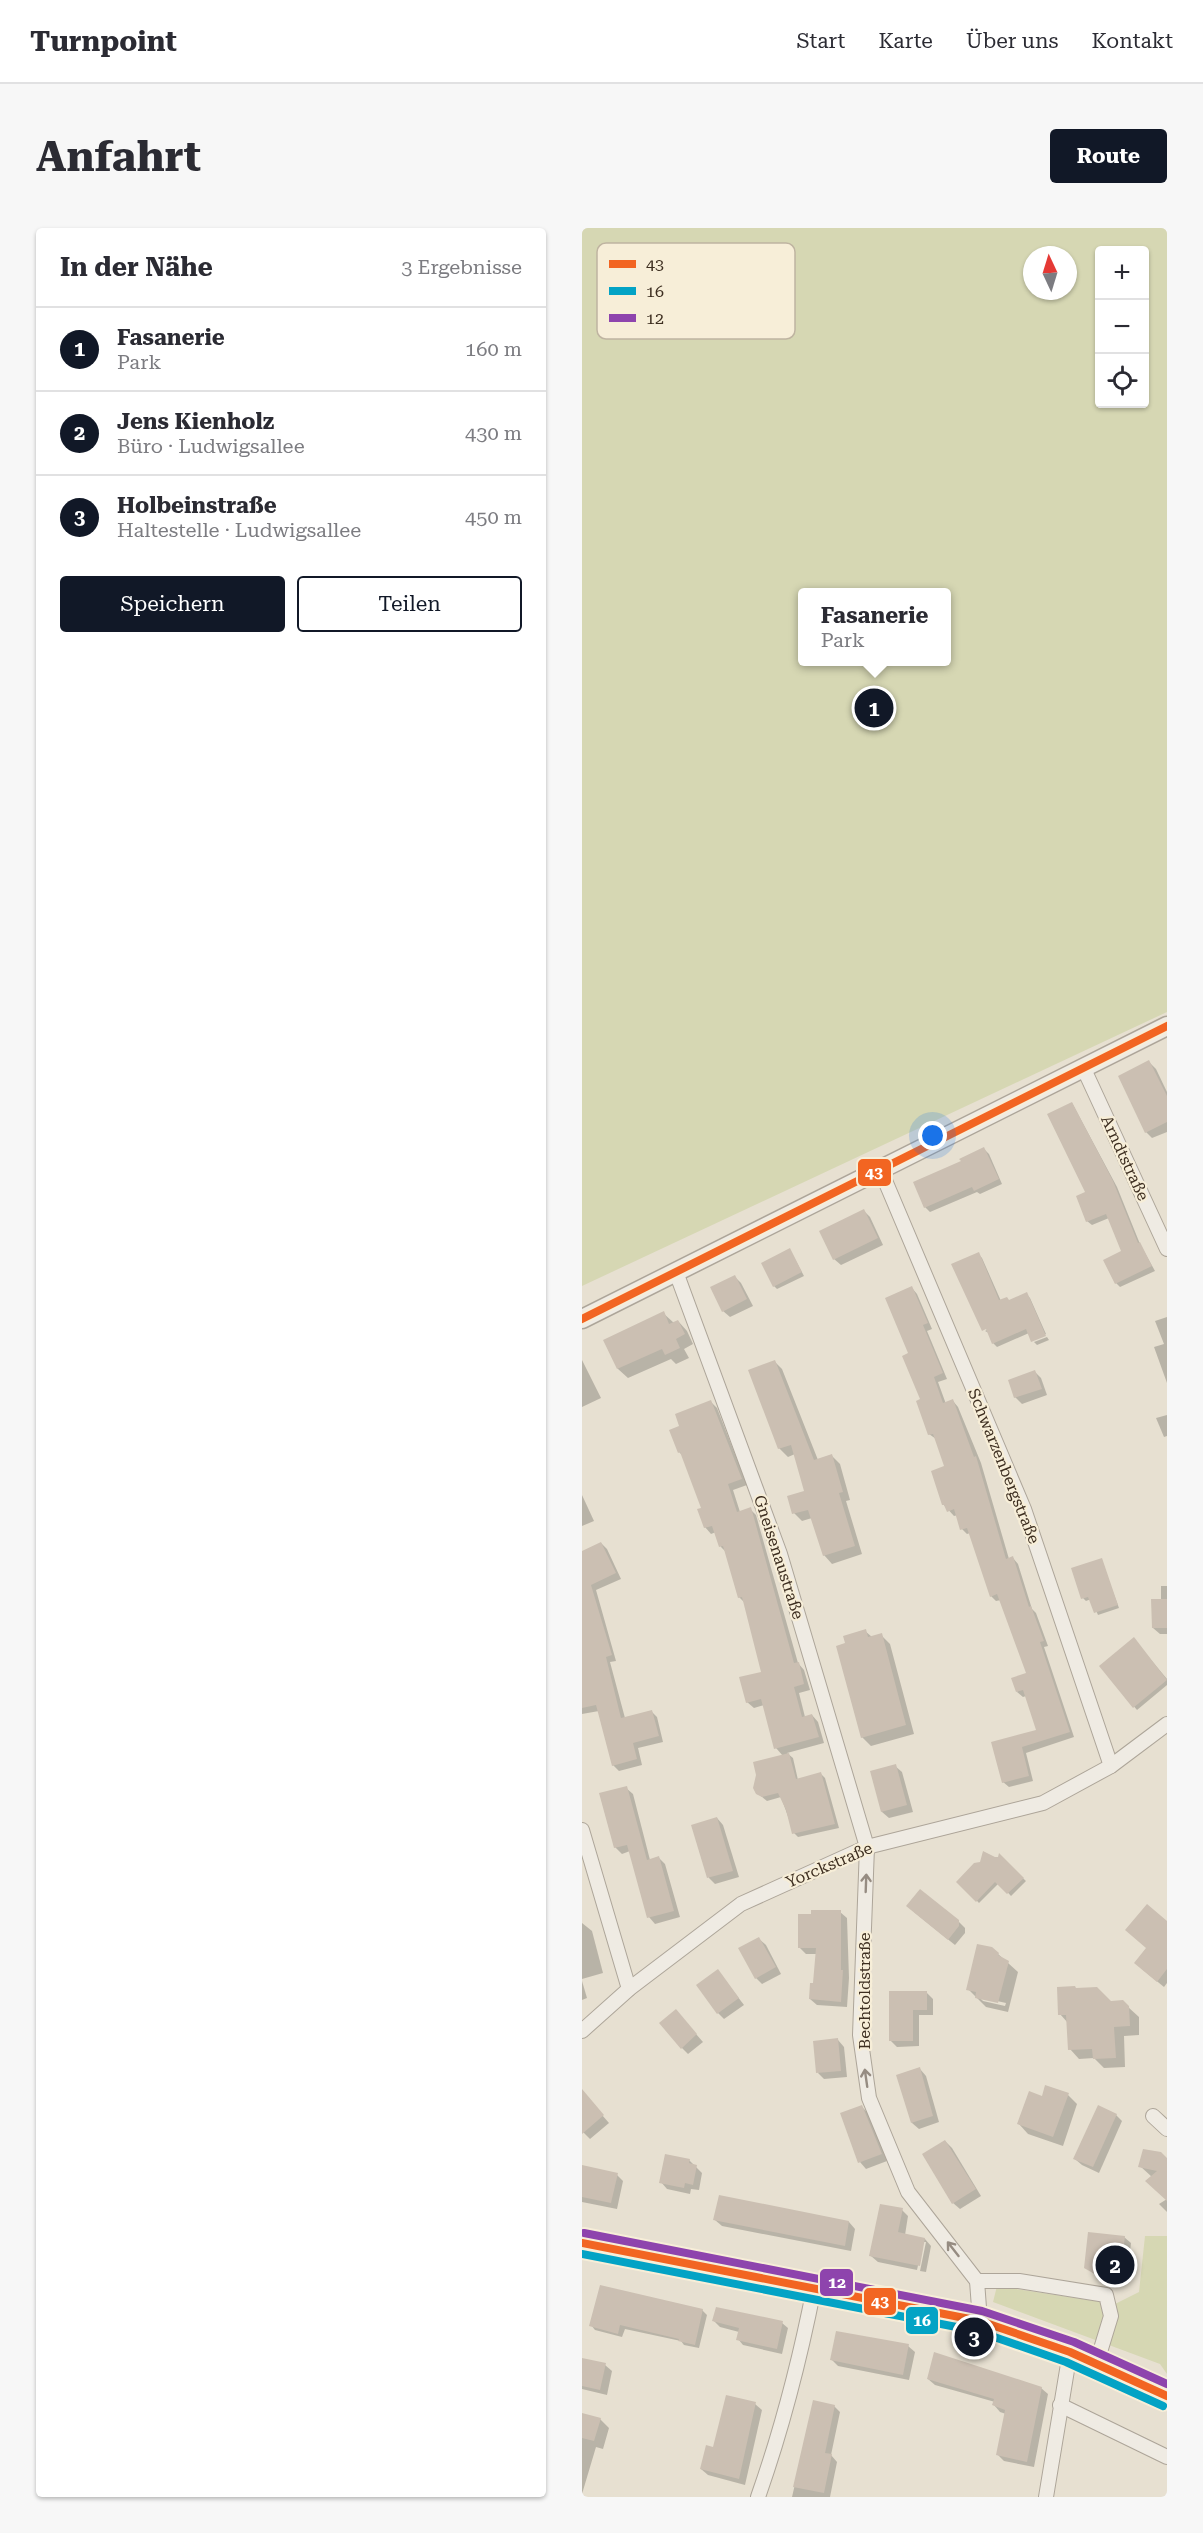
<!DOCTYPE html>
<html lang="de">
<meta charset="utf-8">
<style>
body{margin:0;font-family:"Roboto Serif",serif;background:#f7f7f7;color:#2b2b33}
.controls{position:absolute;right:18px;top:18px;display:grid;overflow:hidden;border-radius:6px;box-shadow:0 2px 4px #0004}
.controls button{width:54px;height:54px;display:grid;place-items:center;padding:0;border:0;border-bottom:2px solid #e1e1e2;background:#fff;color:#2b2b33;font:30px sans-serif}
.compass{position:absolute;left:441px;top:18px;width:54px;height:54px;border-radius:50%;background:#fff;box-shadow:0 2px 4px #0004;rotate:356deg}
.you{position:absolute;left:351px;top:908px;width:21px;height:21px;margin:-15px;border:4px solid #fff;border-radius:50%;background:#1a73e8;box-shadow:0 0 0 9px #1a73e833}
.badge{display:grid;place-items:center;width:39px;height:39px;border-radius:50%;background:#111827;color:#fff;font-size:20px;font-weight:700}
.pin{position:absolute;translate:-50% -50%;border:3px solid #fff;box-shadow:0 2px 6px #0006}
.popup{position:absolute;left:216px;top:360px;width:153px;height:78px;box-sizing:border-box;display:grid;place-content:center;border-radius:6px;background:#fff;filter:drop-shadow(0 2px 4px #0005);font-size:20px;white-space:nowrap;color:#7c7c81}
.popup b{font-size:22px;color:#2b2b33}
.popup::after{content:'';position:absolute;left:50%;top:100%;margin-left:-12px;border:12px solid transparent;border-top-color:#fff}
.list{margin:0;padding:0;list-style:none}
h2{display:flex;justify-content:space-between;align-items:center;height:78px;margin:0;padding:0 24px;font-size:26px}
h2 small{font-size:20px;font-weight:400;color:#7c7c81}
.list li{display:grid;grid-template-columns:39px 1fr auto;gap:18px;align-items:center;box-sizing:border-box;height:84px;padding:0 24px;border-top:2px solid #e1e1e2}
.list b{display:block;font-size:22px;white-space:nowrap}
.list p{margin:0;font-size:20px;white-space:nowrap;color:#7c7c81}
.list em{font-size:20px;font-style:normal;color:#7c7c81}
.actions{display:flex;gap:12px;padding:18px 24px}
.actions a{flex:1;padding:14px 0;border:2px solid #111827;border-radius:6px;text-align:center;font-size:21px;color:#111827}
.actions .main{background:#111827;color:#fff}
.icon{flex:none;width:33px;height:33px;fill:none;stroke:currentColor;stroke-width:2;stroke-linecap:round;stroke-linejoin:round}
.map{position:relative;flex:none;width:585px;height:2269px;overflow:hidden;border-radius:6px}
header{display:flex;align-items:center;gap:36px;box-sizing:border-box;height:84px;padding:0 30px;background:#fff;border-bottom:2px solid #e1e1e2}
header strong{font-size:28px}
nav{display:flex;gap:33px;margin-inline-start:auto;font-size:21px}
.intro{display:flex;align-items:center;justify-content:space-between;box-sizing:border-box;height:144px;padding:0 36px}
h1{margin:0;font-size:42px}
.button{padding:15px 27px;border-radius:6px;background:#111827;color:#fff;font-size:21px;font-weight:700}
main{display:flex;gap:36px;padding:0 36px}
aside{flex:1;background:#fff;border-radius:6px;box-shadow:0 2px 4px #0004}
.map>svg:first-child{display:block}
</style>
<header>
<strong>Turnpoint</strong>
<nav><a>Start</a><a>Karte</a><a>Über uns</a><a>Kontakt</a></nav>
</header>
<div class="intro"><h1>Anfahrt</h1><a class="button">Route</a></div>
<main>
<aside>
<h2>In der Nähe<small>3 Ergebnisse</small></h2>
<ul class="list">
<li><span class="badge">1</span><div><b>Fasanerie</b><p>Park</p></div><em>160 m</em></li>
<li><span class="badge">2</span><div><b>Jens Kienholz</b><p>Büro · Ludwigsallee</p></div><em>430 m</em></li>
<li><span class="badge">3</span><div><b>Holbeinstraße</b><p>Haltestelle · Ludwigsallee</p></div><em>450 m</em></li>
</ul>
<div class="actions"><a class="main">Speichern</a><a>Teilen</a></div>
</aside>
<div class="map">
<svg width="585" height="2269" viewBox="0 0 585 2269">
<rect width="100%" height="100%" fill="#e7e0d1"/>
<g fill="#d6d7b3" fill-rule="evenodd">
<path d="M0,0H585V784L0,1058ZM562,22V176H518V22ZM450,27H486V63H450ZM220,364H364V434H220Z"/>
<path d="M563,2008H585V2146L578,2136L411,2074L415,2058L533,2076L557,2064Z"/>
</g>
<g fill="#0003" fill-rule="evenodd">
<path d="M567,834L574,841L585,864V904L570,910L564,904Z"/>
<path d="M490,875L535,959L558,1016L573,1043L538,1059L534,1055L541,1024L527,990L510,997L505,993V965Z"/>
<path d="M402,921L407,926L420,956L398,966L395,964L348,984L343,979L381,934Z"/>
<path d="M282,983L288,989L301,1017L259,1037L252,1031Z"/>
<path d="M208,1022L222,1048L195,1061L192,1058Z"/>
<path d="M396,1026L400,1030L419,1073H428L444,1066L448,1070L464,1106L450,1112L447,1105L415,1119L411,1115L407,1105L403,1103L411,1099Z"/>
<path d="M153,1049L159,1055L171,1078L148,1089L141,1083Z"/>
<path d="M330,1060L335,1066L350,1101L345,1103L365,1151L356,1154L364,1176L371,1173L376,1179L399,1235L427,1331L431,1330L436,1336L450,1381L454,1385L466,1418L462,1419L492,1509L444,1525L451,1553L427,1559L421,1554L411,1515L456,1503L444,1468L441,1469L435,1464L446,1446L419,1372L414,1373L409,1368L388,1305L385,1306L380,1301L376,1287L372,1288L361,1276L364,1239L354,1211L347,1206L328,1126Z"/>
<path d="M81,1085L92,1095L96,1093L105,1103L111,1116L102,1121L107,1130L94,1136L89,1131L46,1150L36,1141L23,1113Z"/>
<path d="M585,1089V1155L572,1119L582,1116L573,1093Z"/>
<path d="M465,1109L467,1112L455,1117L452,1114Z"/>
<path d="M0,1132L19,1170L0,1179Z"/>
<path d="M192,1133L200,1141L236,1232L250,1228L258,1236L268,1272L264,1273L280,1326L250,1336L242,1327L230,1290L220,1293L212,1285L224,1264L213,1226L206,1229L197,1220Z"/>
<path d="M453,1144L459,1150L465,1167L440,1176L433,1169Z"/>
<path d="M129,1174L135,1180L165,1257L151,1262L158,1284L168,1281L174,1287L216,1435L222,1442L228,1462L217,1465L223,1489L230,1487L236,1494L242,1515L205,1525L211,1530L216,1552L239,1546L243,1550L257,1600L216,1609L212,1605L199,1569L185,1573L175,1565L201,1528L194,1520L182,1477L172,1480L165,1474L181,1445L163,1375L157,1369L145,1325L139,1319L134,1304L129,1306L123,1299L121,1281L101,1228L97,1224L99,1199Z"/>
<path d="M585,1187V1208L582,1209L574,1190Z"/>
<path d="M0,1267L12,1293L0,1298Z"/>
<path d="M19,1315L25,1321L39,1351L14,1362L34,1433L28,1434L43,1490L69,1483L75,1489L81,1514L56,1520L60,1537L37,1543L31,1537L17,1483L0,1486V1324Z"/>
<path d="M519,1332L537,1380L516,1387L509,1371L504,1373L501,1370Z"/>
<path d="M579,1358H585V1406H578L571,1400L579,1372Z"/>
<path d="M283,1403L290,1409L299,1407L308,1416L332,1506L289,1518L280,1509L265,1416Z"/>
<path d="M554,1414L585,1451V1457L555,1482L519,1439Z"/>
<path d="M313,1538L320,1544L331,1584L307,1590L300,1584L290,1544Z"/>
<path d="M44,1560L51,1566L68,1632L77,1630L83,1636L98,1689L73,1696L67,1689L48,1623L40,1626L33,1619Z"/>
<path d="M135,1590L141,1597L157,1649L133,1656L127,1650L111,1598Z"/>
<path d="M417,1628L444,1653L429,1668L417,1655L397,1675L377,1654L417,1631Z"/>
<path d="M258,1684L265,1690L267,1750L265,1779L235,1777L228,1771L233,1757L235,1726H224L217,1719Z"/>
<path d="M332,1684L376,1693L383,1700V1705L373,1717Z"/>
<path d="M0,1695L10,1703L21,1745L0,1751Z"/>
<path d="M585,1695V1755L582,1759L560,1741Z"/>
<path d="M177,1711L184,1717L199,1746L180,1756L174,1750Z"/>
<path d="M416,1726L436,1744L426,1784L404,1779L386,1761ZM397,1769L424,1775L423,1778L401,1773Z"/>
<path d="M136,1743L162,1777L142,1791L136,1785Z"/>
<path d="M0,1753L5,1770L0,1772Z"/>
<path d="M344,1764L351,1771V1787H337V1818L315,1819L308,1812Z"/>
<path d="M529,1775L546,1779L557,1789V1807L542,1808L543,1839L522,1840L512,1830L497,1831L488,1821L486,1795L478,1786Z"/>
<path d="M100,1790L121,1814L106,1826L100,1820Z"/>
<path d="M256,1812L262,1819L265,1849L242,1851L236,1845Z"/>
<path d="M338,1841L344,1848L357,1894L337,1901L330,1895Z"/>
<path d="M0,1864L27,1895L8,1911L0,1903Z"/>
<path d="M486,1867L495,1876L481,1918L446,1906L437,1896L461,1869Z"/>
<path d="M280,1879L286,1885L305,1933L284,1941L278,1934Z"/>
<path d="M534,1887L540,1893L517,1945L500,1937L493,1931Z"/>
<path d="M363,1913L370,1920L399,1968L378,1981L371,1975Z"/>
<path d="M107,1932L120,1945L117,1962L109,1961L108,1966L85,1961L79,1954Z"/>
<path d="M585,1932V1984L577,1976L585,1971L570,1949L558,1938Z"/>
<path d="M0,1939L35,1947L41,1953L35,1981L0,1974Z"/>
<path d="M320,1982L326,1988L323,2007L343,2011L349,2018L344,2044L338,2043L344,2014H341L335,2042L296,2034L289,2028Z"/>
<path d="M133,1992L267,1994L273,2001L269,2023L140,1998Z"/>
<path d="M542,2009L549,2015L545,2049L526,2048L518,2051L504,2039Z"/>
<path d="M120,2082L125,2087L117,2120L102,2117L99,2113L43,2101L40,2109L13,2102L9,2097Z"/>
<path d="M132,2093L200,2095L206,2100L200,2126L161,2117L156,2111L157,2104L138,2099Z"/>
<path d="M326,2118L333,2124L327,2152L256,2138L249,2131Z"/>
<path d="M0,2131L23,2137L30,2143L25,2167L0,2161Z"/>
<path d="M346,2151L459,2160L466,2166L452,2239L422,2233L416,2227L424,2186L418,2184L412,2177L413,2174L353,2157Z"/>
<path d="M232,2174L252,2178L258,2184L249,2227L255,2234L248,2269H210Z"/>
<path d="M173,2176L180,2182L163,2257L126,2247L119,2241L132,2220Z"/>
<path d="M0,2186L18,2191L27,2200L21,2221L14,2219L0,2266Z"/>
</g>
<g fill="#cbbfb2">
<path d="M567,832L585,868V894L563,905L536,848Z"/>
<path d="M490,874L531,953L556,1015L558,1014L570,1038L533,1056L521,1032L539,1023L524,986L504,994L494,968L503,964L465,886Z"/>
<path d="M402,919L417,951L392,963L390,959L342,980L331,954L379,933L377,931Z"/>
<path d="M282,981L296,1010L251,1032L237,1003Z"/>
<path d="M208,1020L220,1044L191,1059L179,1035Z"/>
<path d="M397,1024L417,1072L425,1069L427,1072L445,1064L464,1108L449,1114L444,1101L410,1116L404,1101L400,1103L369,1036Z"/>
<path d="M153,1047L165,1071L140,1084L128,1059Z"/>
<path d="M330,1058L346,1095L341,1097L361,1145L352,1149L361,1175L371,1171L392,1229L394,1228L424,1331L431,1328L447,1379L449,1378L462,1413L458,1414L488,1504L440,1519L447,1548L420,1555L409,1514L454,1502L441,1462L434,1464L429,1450L444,1445L415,1366L408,1369L385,1300L378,1302L372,1281L365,1284L362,1277H360L349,1243L362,1238L351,1206L346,1207L334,1173L338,1171L320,1128L326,1125L303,1070Z"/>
<path d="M82,1083L87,1096L96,1092L103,1106L94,1111L98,1120L83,1127L80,1121L35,1141L21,1112Z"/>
<path d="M193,1132L232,1232L250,1226L261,1264L257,1265L273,1318L241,1328L226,1282L210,1286L205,1268L222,1263L209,1217L196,1221L166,1142Z"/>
<path d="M453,1142L460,1161L432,1170L426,1152Z"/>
<path d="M129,1172L160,1251L146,1256L155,1284L169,1279L212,1435L217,1434L222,1456L212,1459L220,1489L230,1486L237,1509L192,1521L179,1471L164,1475L157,1449L179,1444L160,1369L156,1370L141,1318L137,1319L130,1298L122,1300L115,1281L119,1280L98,1224L96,1225L87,1202L97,1198L93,1186Z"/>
<path d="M19,1314L34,1345L9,1357L30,1427L24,1429L39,1490L70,1482L77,1508L51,1515L55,1531L30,1538L14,1477L0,1480V1323Z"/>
<path d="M520,1330L536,1377L512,1385L506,1369L499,1371L489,1340Z"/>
<path d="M569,1371H585V1400H570Z"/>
<path d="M284,1401L286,1409L300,1405L324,1497L279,1510L254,1418L263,1415L261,1408Z"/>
<path d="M552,1409L585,1452L551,1480L517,1438Z"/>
<path d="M207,1525L214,1551L239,1544L253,1596L210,1606L204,1582L196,1565L180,1569L174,1566L171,1560L174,1547L171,1534Z"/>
<path d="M314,1536L325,1577L299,1584L288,1543Z"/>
<path d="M45,1558L65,1632L77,1628L92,1683L65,1690L45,1617L32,1620L17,1565Z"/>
<path d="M135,1589L151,1643L125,1650L109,1597Z"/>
<path d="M401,1623L413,1629H416L417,1625L442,1650L425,1666L413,1654L394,1674L374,1654L392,1635L398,1634Z"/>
<path d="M338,1661L377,1692V1698L366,1712L324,1678Z"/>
<path d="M565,1676L585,1693V1741L575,1754L552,1735L564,1720L543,1702Z"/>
<path d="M229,1682H259V1742H261L259,1774L227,1771L228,1755H231L234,1720H216V1686H229Z"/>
<path d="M177,1709L194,1739L173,1751L156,1720Z"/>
<path d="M395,1716L410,1719L417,1725L416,1727L427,1733L416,1775L393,1770L394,1764L384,1762Z"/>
<path d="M136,1741L157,1770L135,1786L114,1757Z"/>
<path d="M493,1758L494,1760L515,1759L529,1773L541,1772L547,1778L548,1798L532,1799L534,1830L511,1831L510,1821L486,1822L484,1787H476L475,1759Z"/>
<path d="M307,1763H345V1782H331V1813H307Z"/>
<path d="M94,1781L115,1806L99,1821L77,1795Z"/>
<path d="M256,1810L259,1843L234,1845L231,1813Z"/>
<path d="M338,1839L351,1888L329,1895L314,1847Z"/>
<path d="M463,1857L487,1865L471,1909L435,1896L447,1863L460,1868Z"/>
<path d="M0,1861L22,1887L0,1906Z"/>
<path d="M280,1877L300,1926L276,1935L258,1885Z"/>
<path d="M516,1877L535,1886L511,1939L491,1931Z"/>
<path d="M363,1912L394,1961L370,1976L340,1926Z"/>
<path d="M561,1921L579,1924L585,1930V1973L563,1953L575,1943L556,1939Z"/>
<path d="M83,1926L108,1931L107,1935L115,1937L111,1957L103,1955L102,1960L77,1955Z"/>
<path d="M0,1937L36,1945L29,1975L0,1969Z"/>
<path d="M137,1967L267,1993L263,2018L131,1992Z"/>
<path d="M298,1976L321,1980L316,2004L343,2010L338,2038L287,2028Z"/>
<path d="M506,2004L543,2008L539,2044L519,2042L511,2045L502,2040Z"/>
<path d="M18,2057L121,2081L113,2117L96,2113L97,2111L38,2097L36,2106L7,2098Z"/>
<path d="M134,2079L201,2093L195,2121L154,2112L157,2100L130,2093Z"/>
<path d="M254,2103L327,2116L321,2147L248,2132Z"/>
<path d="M352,2124L460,2159L445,2234L414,2227L423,2182L410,2177L412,2171L345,2151Z"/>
<path d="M0,2130L24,2135L18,2162L0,2158Z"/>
<path d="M144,2167L174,2174L157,2251L118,2241L124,2217L131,2219Z"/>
<path d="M231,2172L253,2177L243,2225L250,2226L242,2265L211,2259Z"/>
<path d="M0,2185L19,2190L12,2213L0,2210Z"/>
</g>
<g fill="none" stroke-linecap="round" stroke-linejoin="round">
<g stroke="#ada599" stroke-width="16">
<g id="minor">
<path d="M501,839L585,1021"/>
<path d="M299,943L442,1281L529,1538"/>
<path d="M94,1044L198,1326L285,1619L278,1807L287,1870L326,1964L395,2053L398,2093"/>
<path d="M0,1602L47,1761"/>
<path d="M0,1803L47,1761L159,1676L285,1619L461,1575L529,1538L585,1496"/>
<path d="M571,1888L585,1901"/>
<path d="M395,2053H437L524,2067L529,2088L518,2124V2138"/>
<path d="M478,2177L585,2229"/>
<path d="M176,2269C200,2201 218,2131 232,2060"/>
<path d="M464,2269L488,2124"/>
</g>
</g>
<g stroke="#ada599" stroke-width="21">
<g id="tertiary">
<path d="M0,1091L585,798"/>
<path d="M0,2015L398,2093L488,2124L585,2168"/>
</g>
</g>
<use href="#minor" stroke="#efebe3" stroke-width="14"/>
<use href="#tertiary" stroke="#efebe3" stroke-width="18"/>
<g stroke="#f7eed8" stroke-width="12">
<g id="bus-1">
<path d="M0,1091L585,798"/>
<path d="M0,2015L398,2093L488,2124L585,2168"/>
</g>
</g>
<g stroke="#f7eed8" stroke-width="12">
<path id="bus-2" d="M0,2026L395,2103L484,2134L581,2178"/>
</g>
<g stroke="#f7eed8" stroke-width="12">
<path id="bus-3" d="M2,2005L400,2083L492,2114L585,2156"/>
</g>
<use href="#bus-1" stroke="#f26522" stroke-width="8"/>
<use href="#bus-2" stroke="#03a3c5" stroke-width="8"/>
<use href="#bus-3" stroke="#8e44ad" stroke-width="8"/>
</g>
<defs><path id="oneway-shaft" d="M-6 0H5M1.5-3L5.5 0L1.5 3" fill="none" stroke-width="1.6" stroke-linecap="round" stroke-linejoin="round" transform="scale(1.5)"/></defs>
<g stroke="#968c82">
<use href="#oneway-shaft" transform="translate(284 1655) rotate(-88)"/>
<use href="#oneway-shaft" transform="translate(284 1850) rotate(-98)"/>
<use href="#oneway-shaft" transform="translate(371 2021) rotate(-128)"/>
</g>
<g text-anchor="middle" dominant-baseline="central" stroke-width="4.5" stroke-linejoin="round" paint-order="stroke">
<g font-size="16" fill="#3d2e20" stroke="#f7eed8">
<text transform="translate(543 930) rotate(65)">Arndtstraße</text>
<text transform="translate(422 1238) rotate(68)">Schwarzenbergstraße</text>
<text transform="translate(197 1329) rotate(72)">Gneisenaustraße</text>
<text transform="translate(247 1637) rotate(-23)">Yorckstraße</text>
<text transform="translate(282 1763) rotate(-90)">Bechtoldstraße</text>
</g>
</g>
<rect x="15" y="15" width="198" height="96" rx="9" fill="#f7eed8" stroke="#bfb4a1" stroke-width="1.5"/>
<rect x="27" y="32" width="27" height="8" fill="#f26522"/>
<rect x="27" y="59" width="27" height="8" fill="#03a3c5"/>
<rect x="27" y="86" width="27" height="8" fill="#8e44ad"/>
<g font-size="16" fill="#3d2e20">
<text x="64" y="42">43</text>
<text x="64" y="69">16</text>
<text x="64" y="96">12</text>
</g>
<g stroke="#f7eed8" stroke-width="2">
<rect x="275" y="930" width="35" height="29" rx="6" fill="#f26522"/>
<rect x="237" y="2040" width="35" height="29" rx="6" fill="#8e44ad"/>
<rect x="281" y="2059" width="34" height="29" rx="6" fill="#f26522"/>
<rect x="323" y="2078" width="34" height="29" rx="6" fill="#03a3c5"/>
</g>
<g font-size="16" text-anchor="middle" font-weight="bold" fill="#fff">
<text x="292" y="950">43</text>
<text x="255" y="2060">12</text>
<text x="298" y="2079">43</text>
<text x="340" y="2098">16</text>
</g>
</svg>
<div class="controls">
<button>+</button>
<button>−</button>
<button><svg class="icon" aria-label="locate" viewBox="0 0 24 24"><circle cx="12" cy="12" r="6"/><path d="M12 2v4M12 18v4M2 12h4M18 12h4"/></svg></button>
</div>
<svg class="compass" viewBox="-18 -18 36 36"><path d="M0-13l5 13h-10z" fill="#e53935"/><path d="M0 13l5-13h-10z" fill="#7c7c81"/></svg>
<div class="you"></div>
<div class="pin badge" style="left:292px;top:480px">1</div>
<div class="popup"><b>Fasanerie</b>Park</div>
<div class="pin badge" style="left:533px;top:2037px">2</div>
<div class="pin badge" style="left:392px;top:2109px">3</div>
</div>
</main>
